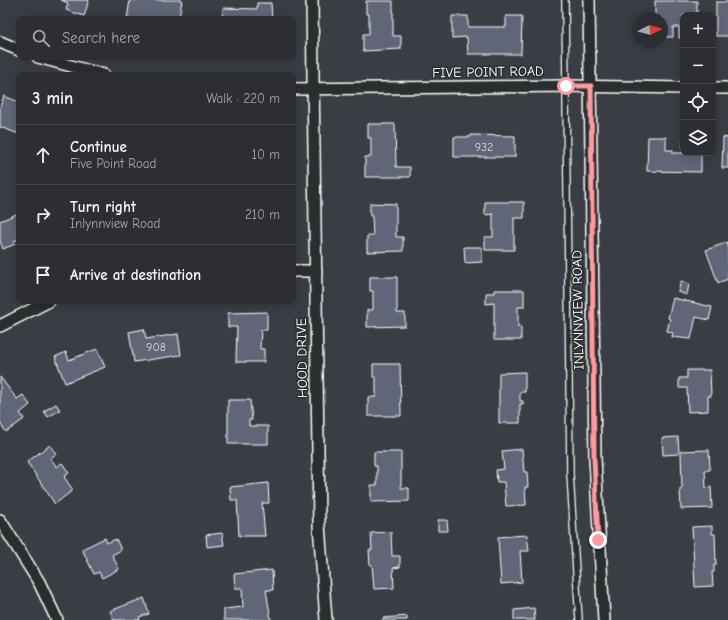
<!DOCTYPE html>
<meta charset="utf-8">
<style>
body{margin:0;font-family:"Comic Neue",sans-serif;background:#34363b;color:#f1f3f6}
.controls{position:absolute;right:12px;top:12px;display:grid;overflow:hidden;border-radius:8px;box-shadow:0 2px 10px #0003}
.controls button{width:36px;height:36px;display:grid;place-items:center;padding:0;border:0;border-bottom:1px solid #484a4e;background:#2c2e33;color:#f1f3f6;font:20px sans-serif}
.compass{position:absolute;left:632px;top:12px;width:36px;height:36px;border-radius:50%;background:#2c2e33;box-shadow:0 2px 10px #0003;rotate:84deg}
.stop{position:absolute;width:12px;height:12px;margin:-9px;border:3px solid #ff9aa2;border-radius:50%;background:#fff}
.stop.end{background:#ff9aa2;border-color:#fff;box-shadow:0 1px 4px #0008}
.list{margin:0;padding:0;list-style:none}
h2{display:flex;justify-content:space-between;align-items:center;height:52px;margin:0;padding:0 16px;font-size:17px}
h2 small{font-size:13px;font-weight:400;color:#a6a8ac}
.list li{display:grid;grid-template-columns:26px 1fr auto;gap:12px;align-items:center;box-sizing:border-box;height:60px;padding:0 16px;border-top:1px solid #484a4e}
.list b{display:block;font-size:15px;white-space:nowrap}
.list p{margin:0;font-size:13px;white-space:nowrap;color:#a6a8ac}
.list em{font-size:13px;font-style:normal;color:#a6a8ac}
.icon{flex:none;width:22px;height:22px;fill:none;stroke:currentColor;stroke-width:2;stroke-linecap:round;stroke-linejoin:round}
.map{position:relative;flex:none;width:728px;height:620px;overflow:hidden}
.search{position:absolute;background:#2c2e33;box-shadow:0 2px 10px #0003;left:16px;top:16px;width:280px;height:44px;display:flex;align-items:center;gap:10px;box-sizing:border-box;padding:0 14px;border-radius:8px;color:#a6a8ac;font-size:15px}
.panel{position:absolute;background:#2c2e33;box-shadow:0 2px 10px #0003;left:16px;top:72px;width:280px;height:232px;border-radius:8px}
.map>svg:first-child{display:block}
</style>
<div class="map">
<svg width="728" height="620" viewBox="0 0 728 620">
<rect width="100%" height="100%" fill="#3a3e44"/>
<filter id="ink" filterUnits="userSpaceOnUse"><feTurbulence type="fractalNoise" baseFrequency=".025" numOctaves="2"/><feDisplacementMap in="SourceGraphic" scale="8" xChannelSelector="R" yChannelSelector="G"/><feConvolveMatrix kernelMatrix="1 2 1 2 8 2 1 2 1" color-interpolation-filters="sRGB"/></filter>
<g filter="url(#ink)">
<g fill="#616577" stroke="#fff">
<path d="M61,0H89L84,16L66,10L68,3Z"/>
<path d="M130,0H182L179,19H127Z"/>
<path d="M366,1H393V36H401V49L363,51V34H369V14H366Z"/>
<path d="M655,1H697V15H683V38H679V27H673V37H662V18H655Z"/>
<rect x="716" y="2" width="12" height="34"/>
<path d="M257,3H271L272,19H222L223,8L257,9Z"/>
<path d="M452,16H468V27H506V16H522L521,54H468L467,37L452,38Z"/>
<path d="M4,96L19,102L17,108L19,109V134L0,127V107Z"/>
<path d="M368,124H395L396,167H410V177H365V157H371V138H368Z"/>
<path d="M471,135L515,136V157H454V137H471Z"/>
<path d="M648,137H666V150H673V153H683V140V153H701V172L647,171Z"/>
<path d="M723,137L728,138V168H722Z"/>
<path d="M485,202H524V218H514V250H485V237H493V214L485,215Z"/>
<path d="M370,203L396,204V237H403V251L367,252V236H373L372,216H370Z"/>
<path d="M19,213V239L14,241L15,244L3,249L0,241V221Z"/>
<path d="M728,242V279L718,283L706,250Z"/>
<path d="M464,247H482V262L465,263Z"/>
<path d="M370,277H397V313H405V326L367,327V310H373V291H370Z"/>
<path d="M681,281L689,284L687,295L678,292Z"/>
<path d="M494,290H524V307H518V327H521V340H494V303L486,304V293H494Z"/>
<path d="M673,298L712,307L709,320L696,317L691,339L672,337L673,333L667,331L670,319L668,318Z"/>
<path d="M267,312V330H261L260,349H264V362H236L237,327H228V313Z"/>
<path d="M144,329L146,339L178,334L181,355L134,362L129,332Z"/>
<path d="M97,349L105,367L65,383L55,357L66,352L69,360Z"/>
<path d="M373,364H400L401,416H368V397H376V377H373Z"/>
<path d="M687,370H710L711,396H708V411L688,412L687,388H679V378H687Z"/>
<path d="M525,372V392H520V401H523V404H520V423H499V373Z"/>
<path d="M0,377L17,399L23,395L30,405L20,413L24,419L6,432L0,423Z"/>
<path d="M228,400H250L252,420H249V426H268V444H228Z"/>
<path d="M56,404L60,410L48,417L44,411Z"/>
<path d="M678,437L679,454L663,455L662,438Z"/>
<path d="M50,445L56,454L50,458L57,467L62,463L69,473L64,477L73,490L55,504L27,462Z"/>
<path d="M522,449L524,472H527L528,487H525L526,505L506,506L504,482H497L496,470L504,469L502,451Z"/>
<path d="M709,450L710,470H705L706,488L711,487L712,508L681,509L680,489H682L681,451Z"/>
<path d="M374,452H401V488H409V501L371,502V485H377V466H374Z"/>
<path d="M268,483L269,503H262L265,536H239L237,500H231L230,487Z"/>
<path d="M438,520H447L448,531H438Z"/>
<path d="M712,526V534H715L716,565H714V572H712L713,586L695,587L692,527Z"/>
<path d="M391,532L392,556H400V567L393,568L394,588L374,589L372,565H370L369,550H372L371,533Z"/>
<path d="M222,533L224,545L207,547L206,535Z"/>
<path d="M527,535L529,551H520L522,582L501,584L498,537Z"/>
<path d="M105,538L107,543L116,539L121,550L112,555L119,569L102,578L99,572L94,574L82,549Z"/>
<path d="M272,570L273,590H266L271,620H224V609L243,607L242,588H235L234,574Z"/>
<path d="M144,598L149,614L139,617L140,620H114L110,611Z"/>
<path d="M534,608L535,620H514V610Z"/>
<path d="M407,616V620H383V618Z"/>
</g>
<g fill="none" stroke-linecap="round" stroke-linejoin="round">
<g stroke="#fff" stroke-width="8">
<path id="lane" d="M565,0L570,474L579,620"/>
</g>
<g stroke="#fff" stroke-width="14">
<g id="street">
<path d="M312,0L319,525L326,620"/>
<path d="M589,0L595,459L604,620"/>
<path d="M0,42L19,50"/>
<path d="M38,57L104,75"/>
<path d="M713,88H728"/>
<path d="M293,89L566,86L683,88"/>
<path d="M293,271H316"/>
<path d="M0,326L49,301"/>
<path d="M0,520L39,582L57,620"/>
</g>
</g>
<use href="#lane" stroke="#2a2d2e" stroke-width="5.5"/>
<use href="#street" stroke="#2a2d2e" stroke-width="11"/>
</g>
</g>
<g fill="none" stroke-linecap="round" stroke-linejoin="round" filter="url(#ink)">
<path stroke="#ff9aa2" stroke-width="5" d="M566,86H591L594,459L598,540"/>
</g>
<g text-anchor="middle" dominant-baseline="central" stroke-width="3" stroke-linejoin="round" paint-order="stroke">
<g font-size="12" fill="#d8d8dd">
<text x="484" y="147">932</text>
<text x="156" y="347">908</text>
</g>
<g font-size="14" fill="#fff" stroke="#2a2d2e">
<text transform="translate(488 72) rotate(-1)">FIVE POINT ROAD</text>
<text transform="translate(578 310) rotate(-91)">INLYNNVIEW ROAD</text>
<text transform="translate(302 358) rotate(-91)">HOOD DRIVE</text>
</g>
</g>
</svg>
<div class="controls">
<button>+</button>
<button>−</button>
<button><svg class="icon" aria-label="locate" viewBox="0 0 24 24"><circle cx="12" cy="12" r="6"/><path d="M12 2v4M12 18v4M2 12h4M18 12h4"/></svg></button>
<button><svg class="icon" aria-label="layers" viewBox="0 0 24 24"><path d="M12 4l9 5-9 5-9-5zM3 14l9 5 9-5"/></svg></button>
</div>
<svg class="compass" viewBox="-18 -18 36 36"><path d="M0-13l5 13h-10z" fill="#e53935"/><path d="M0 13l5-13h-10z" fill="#a6a8ac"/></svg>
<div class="stop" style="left:566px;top:86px"></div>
<div class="stop end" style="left:598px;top:540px"></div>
<div class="search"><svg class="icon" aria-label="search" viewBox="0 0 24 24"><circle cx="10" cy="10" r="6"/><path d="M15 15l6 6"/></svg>Search here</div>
<section class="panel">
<h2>3 min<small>Walk · 220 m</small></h2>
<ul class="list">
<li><svg class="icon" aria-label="ahead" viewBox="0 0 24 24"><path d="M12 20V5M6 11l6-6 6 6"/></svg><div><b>Continue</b><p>Five Point Road</p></div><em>10 m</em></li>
<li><svg class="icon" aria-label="right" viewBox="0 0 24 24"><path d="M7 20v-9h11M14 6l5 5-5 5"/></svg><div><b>Turn right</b><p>Inlynnview Road</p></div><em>210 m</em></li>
<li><svg class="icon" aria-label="arrive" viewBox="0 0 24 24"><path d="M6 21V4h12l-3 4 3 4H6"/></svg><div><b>Arrive at destination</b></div></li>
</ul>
</section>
</div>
